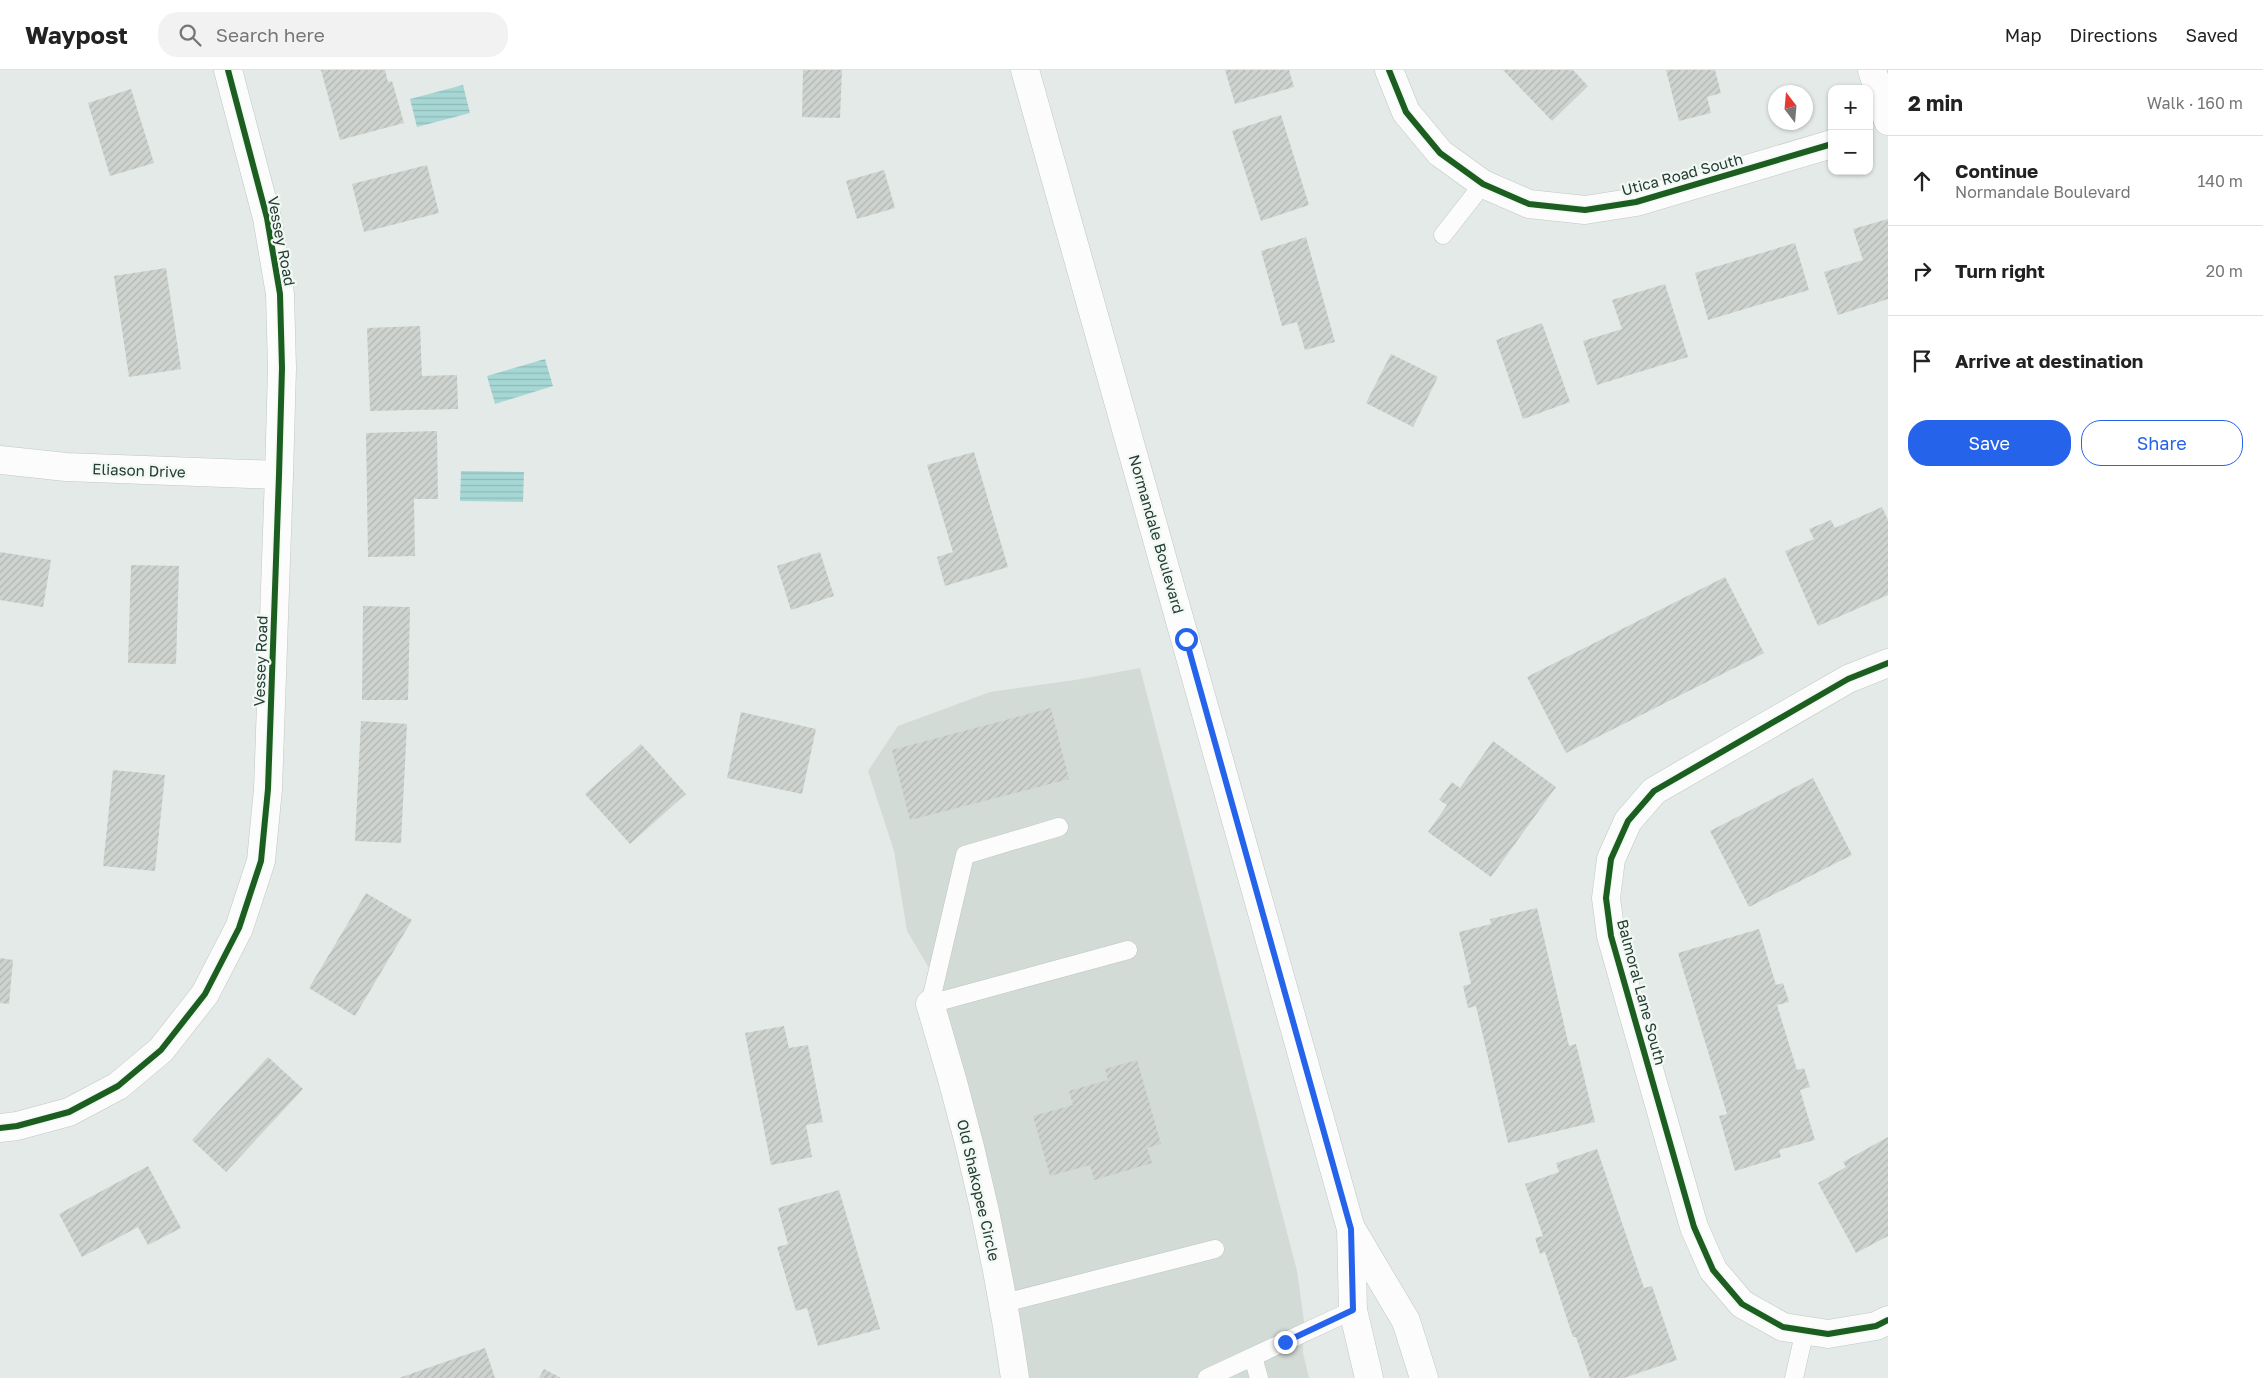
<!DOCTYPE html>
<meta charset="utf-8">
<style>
body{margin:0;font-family:"Golos Text",sans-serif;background:#f2f2f2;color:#222}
.controls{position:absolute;right:15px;top:15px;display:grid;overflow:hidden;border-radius:10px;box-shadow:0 1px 4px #0004}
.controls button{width:45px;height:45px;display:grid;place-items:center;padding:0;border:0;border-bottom:1px solid #e0e0e0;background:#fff;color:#222;font:25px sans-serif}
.compass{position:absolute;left:1768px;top:15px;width:45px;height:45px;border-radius:50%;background:#fff;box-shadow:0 1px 4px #0004;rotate:344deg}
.stop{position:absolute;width:15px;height:15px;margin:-11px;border:4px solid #2563eb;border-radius:50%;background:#fff}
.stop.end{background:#2563eb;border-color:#fff;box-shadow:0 1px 5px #0008}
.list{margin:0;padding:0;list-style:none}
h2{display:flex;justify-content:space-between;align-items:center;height:65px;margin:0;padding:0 20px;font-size:21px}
h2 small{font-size:16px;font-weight:400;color:#767676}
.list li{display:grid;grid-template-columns:32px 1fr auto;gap:15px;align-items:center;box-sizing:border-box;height:90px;padding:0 20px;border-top:1px solid #e0e0e0}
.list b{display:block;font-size:19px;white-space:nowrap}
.list p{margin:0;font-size:16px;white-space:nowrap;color:#767676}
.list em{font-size:16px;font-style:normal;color:#767676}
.actions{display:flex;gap:10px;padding:15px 20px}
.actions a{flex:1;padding:11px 0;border:1px solid #2563eb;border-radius:20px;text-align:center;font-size:18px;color:#2563eb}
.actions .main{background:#2563eb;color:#fff}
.icon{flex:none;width:28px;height:28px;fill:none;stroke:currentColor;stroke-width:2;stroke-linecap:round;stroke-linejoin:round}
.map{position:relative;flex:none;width:1888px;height:1308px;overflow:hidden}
header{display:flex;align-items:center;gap:30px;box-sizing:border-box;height:70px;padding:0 25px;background:#fff;border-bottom:1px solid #e0e0e0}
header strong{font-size:24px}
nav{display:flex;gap:28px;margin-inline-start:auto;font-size:18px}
.search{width:350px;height:45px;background:#f2f2f2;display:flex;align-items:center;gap:12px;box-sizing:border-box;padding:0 18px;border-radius:20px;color:#767676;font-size:19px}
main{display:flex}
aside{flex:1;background:#fff}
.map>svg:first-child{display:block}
</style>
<header>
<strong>Waypost</strong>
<div class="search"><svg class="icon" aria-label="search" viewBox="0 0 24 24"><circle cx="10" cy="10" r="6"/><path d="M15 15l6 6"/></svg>Search here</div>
<nav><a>Map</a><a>Directions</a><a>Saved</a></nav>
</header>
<main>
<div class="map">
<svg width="1888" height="1308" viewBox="0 0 1888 1308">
<defs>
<pattern id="water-rules" width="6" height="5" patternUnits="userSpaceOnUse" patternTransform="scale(1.25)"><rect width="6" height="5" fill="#a6d7d5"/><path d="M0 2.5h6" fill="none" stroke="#8fb9b7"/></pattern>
<pattern id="building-hatch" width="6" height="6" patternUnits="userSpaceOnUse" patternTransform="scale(1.25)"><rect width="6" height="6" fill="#ced3d0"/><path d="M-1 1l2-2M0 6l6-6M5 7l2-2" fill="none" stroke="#b1b6b3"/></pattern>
</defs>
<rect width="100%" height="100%" fill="#e4eae7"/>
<path fill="#d2dbd6" d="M1140,598L1297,1201L1304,1251L1303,1283L1309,1308H1019L936,910L907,861L894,781L868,701L898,656L990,622L1075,610Z"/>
<g fill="url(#water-rules)">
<path d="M463,15L470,43L417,57L410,29Z"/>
<path d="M545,289L553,316L495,334L487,306Z"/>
<path d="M461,401L524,402L523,432L460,431Z"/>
</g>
<g fill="url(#building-hatch)">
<path d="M321,0H385L388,12L392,11L404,53L340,70Z"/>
<path d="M803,0H842L840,48L802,47Z"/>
<path d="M1225,0H1289L1294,17L1235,34Z"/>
<path d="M1503,0H1573L1588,16L1552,51Z"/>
<path d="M1666,0H1715L1721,23L1707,27L1711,43L1679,51Z"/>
<path d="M131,19L154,93L110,106L88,33Z"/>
<path d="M1281,45L1309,135L1261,151L1232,61Z"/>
<path d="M427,95L439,143L364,162L352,114Z"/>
<path d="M884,100L895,138L857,149L846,111Z"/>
<path d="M1888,149V229L1838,245L1824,202L1863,190L1853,159Z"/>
<path d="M1306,167L1335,272L1305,280L1297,252L1282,256L1261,181Z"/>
<path d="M1795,173L1809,220L1708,250L1695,203Z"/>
<path d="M166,198L181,299L129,307L114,206Z"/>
<path d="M1665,214L1688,287L1597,315L1583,271L1622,259L1612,230Z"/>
<path d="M1542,253L1570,332L1523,349L1496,270Z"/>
<path d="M420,256L422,306L457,305L458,339L370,341L367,258Z"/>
<path d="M1391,284L1438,307L1413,357L1366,333Z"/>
<path d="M437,361L438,429H414L415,486L368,487L366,363Z"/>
<path d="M974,382L1008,497L945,516L937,487L953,482L927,395Z"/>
<path d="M1882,437L1888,450V525L1818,556L1785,481L1814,469L1809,459L1831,450L1835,458Z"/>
<path d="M0,482L51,490L43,537L0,530Z"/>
<path d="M820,482L834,526L791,540L777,496Z"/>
<path d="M131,495L179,496L176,594L128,593Z"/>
<path d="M1725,507L1764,583L1566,683L1527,607Z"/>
<path d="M363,536L410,537L408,630H362Z"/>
<path d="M1051,638L1069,709L910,750L892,680Z"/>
<path d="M741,642L816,659L802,724L727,708Z"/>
<path d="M361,651L407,654L401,773L355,771Z"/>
<path d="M1493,671L1556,717L1491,807L1428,762L1447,735L1439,730L1452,712L1460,718Z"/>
<path d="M641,674L686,724L630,774L585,724Z"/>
<path d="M113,700L165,705L155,801L103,796Z"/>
<path d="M1813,708L1852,785L1749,837L1710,761Z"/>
<path d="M366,823L412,850L355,946L309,918Z"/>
<path d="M1537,838L1569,976L1576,974L1595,1052L1508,1073L1476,936L1468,938L1463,916L1471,914L1459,862L1491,854L1490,849Z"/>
<path d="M1759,859L1776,915L1783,913L1789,932L1777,935L1797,1000L1804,998L1810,1017L1800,1020L1815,1070L1779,1080L1781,1087L1735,1101L1719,1046L1727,1044L1678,883Z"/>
<path d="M0,888L13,890L9,934L0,933Z"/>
<path d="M784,956L789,978L808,975L823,1052L806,1055L812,1087L771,1095L745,963Z"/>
<path d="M268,987L303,1019L226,1102L192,1070Z"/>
<path d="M1137,990L1161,1074L1147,1078L1152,1093L1094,1110L1090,1095L1050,1106L1033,1046L1073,1035L1069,1021L1108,1010L1105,999Z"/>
<path d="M1888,1067V1166L1856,1183L1818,1113L1846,1097L1843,1092Z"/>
<path d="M1597,1079L1644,1218L1652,1216L1677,1290L1624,1308H1590L1576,1267H1573L1545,1182L1540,1184L1535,1168L1543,1166L1525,1114L1559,1102L1556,1093Z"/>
<path d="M148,1096L181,1158L148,1175L138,1157L82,1187L59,1144Z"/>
<path d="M839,1120L880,1259L818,1276L807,1238L796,1241L777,1177L788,1174L778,1138Z"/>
<path d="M485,1278L495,1308H399Z"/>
<path d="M544,1299L561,1308H539Z"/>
</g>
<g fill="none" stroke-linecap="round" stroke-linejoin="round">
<g stroke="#c1c7c4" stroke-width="19">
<g id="service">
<path d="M1443,165L1483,114"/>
<path d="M1059,757L965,785L930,934L1128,880"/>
<path d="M1004,1233L1215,1179"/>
<path d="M1253,1287L1259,1308"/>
<path d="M1207,1308L1353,1240"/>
<path d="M1794,1308L1805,1260"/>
</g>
</g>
<g stroke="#c1c7c4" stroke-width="29">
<g id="minor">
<path d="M1389,0L1406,42L1440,83L1483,114L1529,134L1585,140L1636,132L1832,74"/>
<path d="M1872,0L1888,51"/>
<path d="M0,390L66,397L279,405"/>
<path d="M1888,593L1848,609L1654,721L1628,751L1611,789L1606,828L1611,866L1694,1157L1713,1200L1742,1234L1783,1257L1828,1264L1876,1256L1888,1250"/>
<path d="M930,934C968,1056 997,1182 1015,1308"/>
<path d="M0,1058L17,1056L69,1042L118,1016L161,980L205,924L239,858L261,791L268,719L279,405L282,298L280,224L267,148L228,0"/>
</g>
</g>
<g stroke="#c0c7c4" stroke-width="29">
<g id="secondary">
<path d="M1025,0L1351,1159L1353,1240L1369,1308"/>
<path d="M1352,1160L1406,1251L1424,1308"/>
</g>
</g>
<use href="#service" stroke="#fbfcfb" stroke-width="18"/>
<use href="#minor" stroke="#fbfcfb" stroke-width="28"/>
<use href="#secondary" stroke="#fbfcfb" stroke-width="28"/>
<g stroke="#f2f8f4" stroke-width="9">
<g id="cycleway">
<path d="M1389,0L1406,42L1440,83L1483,114L1529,134L1585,140L1636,132L1832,74"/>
<path d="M1888,593L1848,609L1654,721L1628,751L1611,789L1606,828L1611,866L1694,1157L1713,1200L1742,1234L1783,1257L1828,1264L1876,1256L1888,1250"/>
<path d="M0,1058L17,1056L69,1042L118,1016L161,980L205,924L239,858L261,791L268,719L279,405L282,298L280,224L267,148L228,0"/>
</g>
</g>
<use href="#cycleway" stroke="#1b5e20" stroke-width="6"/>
</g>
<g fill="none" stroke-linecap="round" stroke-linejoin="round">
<path stroke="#2563eb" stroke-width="6" d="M1186,569L1351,1159L1353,1240L1285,1272"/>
</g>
<g text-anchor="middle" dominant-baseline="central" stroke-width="4.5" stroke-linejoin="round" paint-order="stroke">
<g font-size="15" fill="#233c31" stroke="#f2f8f4">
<text transform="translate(1682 104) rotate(-15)">Utica Road South</text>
<text transform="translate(282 171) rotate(79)">Vessey Road</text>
<text transform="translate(139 400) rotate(2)">Eliason Drive</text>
<text transform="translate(1157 464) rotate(74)">Normandale Boulevard</text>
<text transform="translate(260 591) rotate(-88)">Vessey Road</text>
<text transform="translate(1642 922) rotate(75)">Balmoral Lane South</text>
<text transform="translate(979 1120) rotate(77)">Old Shakopee Circle</text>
</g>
</g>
</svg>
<div class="controls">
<button>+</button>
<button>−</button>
</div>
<svg class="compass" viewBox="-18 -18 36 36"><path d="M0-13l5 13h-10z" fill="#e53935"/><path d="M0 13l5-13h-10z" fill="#767676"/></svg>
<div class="stop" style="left:1186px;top:569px"></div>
<div class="stop end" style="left:1285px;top:1272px"></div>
</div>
<aside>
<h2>2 min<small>Walk · 160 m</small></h2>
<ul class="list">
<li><svg class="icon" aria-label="ahead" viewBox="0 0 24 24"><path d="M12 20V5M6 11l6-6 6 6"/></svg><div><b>Continue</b><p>Normandale Boulevard</p></div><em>140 m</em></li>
<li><svg class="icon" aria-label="right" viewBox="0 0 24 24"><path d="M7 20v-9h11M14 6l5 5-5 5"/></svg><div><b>Turn right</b></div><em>20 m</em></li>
<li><svg class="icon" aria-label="arrive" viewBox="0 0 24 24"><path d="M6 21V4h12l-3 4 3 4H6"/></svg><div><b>Arrive at destination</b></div></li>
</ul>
<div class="actions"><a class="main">Save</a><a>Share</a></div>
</aside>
</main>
